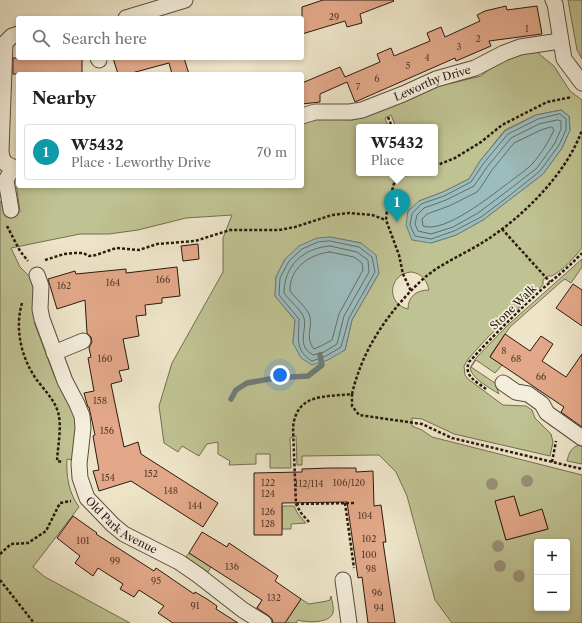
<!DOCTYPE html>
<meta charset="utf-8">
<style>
body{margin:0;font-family:"Libre Caslon Text",serif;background:#f2f2f2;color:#202124}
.controls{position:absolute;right:12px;bottom:12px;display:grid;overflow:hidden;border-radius:4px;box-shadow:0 2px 6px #0003}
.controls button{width:36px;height:36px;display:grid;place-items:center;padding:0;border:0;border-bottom:1px solid #e0e0e0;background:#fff;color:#202124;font:20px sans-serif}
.you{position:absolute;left:280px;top:375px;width:14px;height:14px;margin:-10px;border:3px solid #fff;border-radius:50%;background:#1a73e8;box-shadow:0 0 0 6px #1a73e833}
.badge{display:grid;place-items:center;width:26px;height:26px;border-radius:50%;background:#8f2418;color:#fff;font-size:13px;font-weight:700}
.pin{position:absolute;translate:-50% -33px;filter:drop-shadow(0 1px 2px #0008)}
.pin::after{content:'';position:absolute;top:21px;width:14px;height:12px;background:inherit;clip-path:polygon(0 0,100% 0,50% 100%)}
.popup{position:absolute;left:356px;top:124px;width:82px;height:52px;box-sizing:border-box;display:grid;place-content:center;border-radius:4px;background:#fff;filter:drop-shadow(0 1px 3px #0005);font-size:13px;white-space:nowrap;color:#757577}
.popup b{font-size:15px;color:#202124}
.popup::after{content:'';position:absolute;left:50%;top:100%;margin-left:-8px;border:8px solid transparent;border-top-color:#fff}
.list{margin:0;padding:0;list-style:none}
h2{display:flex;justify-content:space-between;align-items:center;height:52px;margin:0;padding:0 16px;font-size:17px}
h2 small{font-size:13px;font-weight:400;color:#757577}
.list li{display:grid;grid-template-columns:26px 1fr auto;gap:12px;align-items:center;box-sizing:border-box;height:56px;margin:0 8px 8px;padding:0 8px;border:1px solid #e0e0e0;border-radius:4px}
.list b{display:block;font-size:15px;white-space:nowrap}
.list p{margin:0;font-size:13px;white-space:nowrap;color:#757577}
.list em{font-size:13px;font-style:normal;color:#757577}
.icon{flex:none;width:22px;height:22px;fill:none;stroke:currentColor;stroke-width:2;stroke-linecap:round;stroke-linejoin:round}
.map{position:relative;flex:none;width:582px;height:623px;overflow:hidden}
.search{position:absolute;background:#fff;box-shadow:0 2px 6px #0003;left:16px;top:16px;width:288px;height:44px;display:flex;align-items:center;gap:10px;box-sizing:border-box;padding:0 14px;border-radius:4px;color:#757577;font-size:15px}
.panel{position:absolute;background:#fff;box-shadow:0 2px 6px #0003;left:16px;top:72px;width:288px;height:116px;border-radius:4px}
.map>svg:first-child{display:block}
</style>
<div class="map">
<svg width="582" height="623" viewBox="0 0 582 623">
<rect width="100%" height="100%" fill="#eee5c9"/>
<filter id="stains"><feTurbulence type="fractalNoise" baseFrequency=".005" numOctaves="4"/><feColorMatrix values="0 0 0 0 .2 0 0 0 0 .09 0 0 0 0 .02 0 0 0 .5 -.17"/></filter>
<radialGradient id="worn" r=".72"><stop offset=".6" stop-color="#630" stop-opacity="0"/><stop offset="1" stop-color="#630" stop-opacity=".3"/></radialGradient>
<g fill="#bfc292" stroke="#756e50" fill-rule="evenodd">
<path d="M568,0H582V59L577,50Z"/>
<path d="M538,49L539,54L554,66L570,91L582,100V248C573,259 564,269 552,276H548L543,280V285L488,337L469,358L464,366L465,375L468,379L503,405L526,406L532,410L535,418L551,434L553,442L550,456L454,434L422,419L412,418V426L422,430L432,437L582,475V623H452L435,600L407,496L396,472L379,455L302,456V465H297L296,436L290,438L291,468H270V454H256V464L229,465L230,461L218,454V442L207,444L199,456L182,446L178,452L164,443L159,406L172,363L223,272V238L232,215L186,218L138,230L109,234H80L11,248L20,267L34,281L36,321L34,322L54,375L75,417L76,427L73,460L67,459C66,477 69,493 79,507L33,567L45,577L130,623H0V201L20,212L16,182L18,178V186H302V122L316,118L353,120L367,112L440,84L452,83L481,76L492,67L516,54ZM561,110L569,116L570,130L562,148L543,174L483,220L456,235L431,243L419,201L443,192L469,179L480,161L505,130L536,115ZM391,115L396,127H435V173H359V127H388L385,118ZM330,237L361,243L379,273L352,320L345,350L293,343L295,320L275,296L276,277L285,259ZM411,272C421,273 427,280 429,290C417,290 408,296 408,309C386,304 388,274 411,272ZM514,496L520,516L542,510L548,529L506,540L495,501ZM537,542H567V608H537Z"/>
<path d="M582,259V267L571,283L565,279L562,281L510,327L490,356L502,365L495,373L476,360L471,367L495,383L499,394C490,388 472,379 470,368L476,358L509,324Z"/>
<path d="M580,445L582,446V464L567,461C569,453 571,447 580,445Z"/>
<path d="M282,506H294L298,514L306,523L291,524V529H282Z"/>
<path d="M189,553L211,567L208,572L186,557Z"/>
<path d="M331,596C332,601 334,607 333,613C330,623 307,623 298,620L296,623C281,623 269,617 256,609L260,603L287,620L301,599L309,604L327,601L330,600Z"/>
</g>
<g fill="#9cbdbe" stroke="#6f7c78">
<path d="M561,110L569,116L570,130L562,148L543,174L483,220L456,235L431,243L412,240L406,225L408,211L419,201L443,192L469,179L480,161L505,131L536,115Z"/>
<path d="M330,237L361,243L376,255L379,273L352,320L345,350L328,360L312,365L301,358L293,343L295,320L275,296L276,277L285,259L299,246L317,238Z"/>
</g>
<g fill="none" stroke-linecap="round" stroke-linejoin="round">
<g stroke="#646c66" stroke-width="1">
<path d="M560,114L566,119V130L559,145L540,171L509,196L481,217L454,231L431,239L415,236L410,225L412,214L421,204L444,196L471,182L483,164L508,134L538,119Z"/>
<path d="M558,120L561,121V129L555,143L537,168L506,192L478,213L453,227L431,234L418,231L415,224L417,215L424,208L446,200L474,186L487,167L511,138L539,124Z"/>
<path d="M552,127L554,130C549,141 541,154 533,163C527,170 518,175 511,181C493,194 445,234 423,226L422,219L427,214L449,206L477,192L481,187L492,170L514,143L541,130Z"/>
<path d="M330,241L359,247L372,257L375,272L349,318L341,347L326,356L312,361C294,350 299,337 299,319L279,295L280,278L289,261L302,249L318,242Z"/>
<path d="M330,246L357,252L368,260L369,272L344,316L337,344L324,352L313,355C296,345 307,332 304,318C302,311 289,300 284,293C284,266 303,248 330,246Z"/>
<path d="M330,252L354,257L362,263L363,270L339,314L332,340L321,346L314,349C304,337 314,326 309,314C305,306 296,299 290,291C289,269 309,254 330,252Z"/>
</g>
<path stroke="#6f7c78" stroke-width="5.5" d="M231,399L236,390L247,383L275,378L308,376L322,365L320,355"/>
</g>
<g fill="#e2a889" stroke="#2b1a0e">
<path d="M323,0H393L394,1L360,14L362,23L347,27L345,21L302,34V7Z"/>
<path d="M506,6L507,10L537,6L542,34L489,41L491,46L456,61L455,58L355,102L347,82L320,94V102L302,104V83L340,67L345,77L380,62L377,54L391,48L394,56L430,41L427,33L441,27L445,37L480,21L477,15L485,11Z"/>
<rect x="13" y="58" width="69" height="16"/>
<path d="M113,58H184L189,74H172L169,63L128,74H118Z"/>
<path d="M198,244L199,259L183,261L181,246Z"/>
<path d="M177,267L180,296L162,298V303L145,305L146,315L136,316L139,336L123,339L129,369L119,371L122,381L111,384L124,447L138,442L141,454L218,503L203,527L131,481L99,491L93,471L99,470L93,436L95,435L89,407H88L87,404L84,393L94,391L88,358L91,357L89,348L92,342L91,337L87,333L85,300L57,309L48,279L75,271L76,274L126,269V273Z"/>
<path d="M573,284L582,290V326L556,308Z"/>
<path d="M505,334L530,351L541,336L553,344L542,361L566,377L582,354V427L561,412L564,407L490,357Z"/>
<path d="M329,468H356V472L373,471L374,506L381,505L386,542H383L395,623H368L362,577L358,578L347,502L282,503V535H254V473L302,472V469Z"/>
<path d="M514,496L520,516L542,509L548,529L506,540L495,501Z"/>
<path d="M73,516L97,533L96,534L154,571L156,568L194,594L195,592L207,599L217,606L216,609L238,623H173L158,613L164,606L139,590L134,597L120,589L123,584L98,568L93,576L75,563L80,556L57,538Z"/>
<path d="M202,532L227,547L229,543L278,576L275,581L301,599L285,623H273L272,619L269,616L257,608L262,600L189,553Z"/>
</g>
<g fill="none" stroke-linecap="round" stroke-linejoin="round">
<g stroke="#5c4d3d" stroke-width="17">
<g id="minor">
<path d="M553,0L555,4L564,59L582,83"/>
<path d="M126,18L185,0"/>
<path d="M18,34L12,36L5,43L1,151L2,158L6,164L18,169"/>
<path d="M98,58L99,60"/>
<path id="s1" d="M302,116L315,112H350L362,110L403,94L436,79L475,68L504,53L520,47L560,41"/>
<path d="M11,210L6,180L13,168"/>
<path id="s2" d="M37,275L41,286L40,309L42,319L65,381L77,404L82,416L83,428L79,464L80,478L87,498L113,525L124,534L179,562L198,575L243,610L264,623"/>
<path d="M54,353L83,341"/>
<path d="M503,383L516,392L528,394L542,404L547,413L582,438"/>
<path d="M343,580L349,623"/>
</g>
</g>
<g stroke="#2b1a0e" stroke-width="2.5" stroke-dasharray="3 2" stroke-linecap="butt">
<path d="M388,117L392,127"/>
<path d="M435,166L455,158L481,142L502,125L547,102L572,97"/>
<path d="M397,173L387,209L386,220L399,255L403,274L411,291"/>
<path d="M396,177L416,173"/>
<path d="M7,226L20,251L28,261"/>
<path d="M502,229L550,282"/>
<path d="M45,260L64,254L75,253H83L89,256L96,255L116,248L139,250L157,244L195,241L230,230H279L295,227L332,215L349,213L372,215L386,220"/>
<path d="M22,303C14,330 22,362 40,384C47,393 54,400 58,412C62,426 58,445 57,461L63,462"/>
<path d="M486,389C477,382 463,376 469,362C492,337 516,313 541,290C555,278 569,267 582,253"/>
<path d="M352,394C354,385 357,376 360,368C373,334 397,303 423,279C441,263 465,254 485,241C523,217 567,173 582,130"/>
<path d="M552,462L556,441"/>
<path d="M345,503L354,568"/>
<path d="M296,504L354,503"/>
<path d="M309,522L301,513L296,504L293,428C296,393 325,397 352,394V406L359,415L422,424L452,438L582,469"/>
<path d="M0,554L11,544L28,543L46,531L60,503L71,501"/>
<path d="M0,580L34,623"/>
</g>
<use href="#minor" stroke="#f4eedc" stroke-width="15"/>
</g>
<g fill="#9b9178">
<circle cx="527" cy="481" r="6"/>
<circle cx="492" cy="484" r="6"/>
<circle cx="498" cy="546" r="6"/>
<circle cx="500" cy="566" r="6"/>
<circle cx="519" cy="576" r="6"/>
</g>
<g text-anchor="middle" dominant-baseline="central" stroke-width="3.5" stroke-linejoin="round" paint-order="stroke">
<g font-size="9" fill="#593e2d">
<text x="334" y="16">29</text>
<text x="527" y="28">1</text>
<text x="478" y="38">2</text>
<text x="459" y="46">3</text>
<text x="427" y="57">4</text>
<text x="408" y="65">5</text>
<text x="377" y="78">6</text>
<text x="358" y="86">7</text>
<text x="163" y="279">166</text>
<text x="113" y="282">164</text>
<text x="64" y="285">162</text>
<text x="504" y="350">8</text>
<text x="105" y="358">160</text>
<text x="516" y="358">68</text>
<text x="541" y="376">66</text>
<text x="100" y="400">158</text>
<text x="107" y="430">156</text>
<text x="151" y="473">152</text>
<text x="108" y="477">154</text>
<text x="268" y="482">122</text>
<text x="349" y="482">106/120</text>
<text x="309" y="483">112/114</text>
<text x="171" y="490">148</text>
<text x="268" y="493">124</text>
<text x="195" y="505">144</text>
<text x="268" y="511">126</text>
<text x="365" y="515">104</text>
<text x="268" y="523">128</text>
<text x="369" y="538">102</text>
<text x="83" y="540">101</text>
<text x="369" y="554">100</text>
<text x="115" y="560">99</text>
<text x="232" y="566">136</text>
<text x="371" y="568">98</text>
<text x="156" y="580">95</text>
<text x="377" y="592">96</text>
<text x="274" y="597">132</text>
<text x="195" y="605">91</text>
<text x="379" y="607">94</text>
</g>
<g font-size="11" fill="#2b1a0e" stroke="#f4eedc">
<text stroke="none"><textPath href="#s1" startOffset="136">Leworthy Drive</textPath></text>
<text transform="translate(513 307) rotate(-44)">Stone Walk</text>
<text stroke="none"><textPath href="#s2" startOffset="278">Old Park Avenue</textPath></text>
</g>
</g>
<rect width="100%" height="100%" filter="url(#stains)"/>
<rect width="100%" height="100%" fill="url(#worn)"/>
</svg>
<div class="controls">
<button>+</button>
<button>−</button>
</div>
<div class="you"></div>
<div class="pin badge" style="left:397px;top:222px;background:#0f9aa8">1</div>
<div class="popup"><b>W5432</b>Place</div>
<div class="search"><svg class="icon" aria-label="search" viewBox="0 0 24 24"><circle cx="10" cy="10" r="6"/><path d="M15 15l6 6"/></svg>Search here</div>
<section class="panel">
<h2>Nearby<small></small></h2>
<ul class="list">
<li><span class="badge" style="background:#0f9aa8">1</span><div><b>W5432</b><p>Place · Leworthy Drive</p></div><em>70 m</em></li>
</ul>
</section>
</div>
